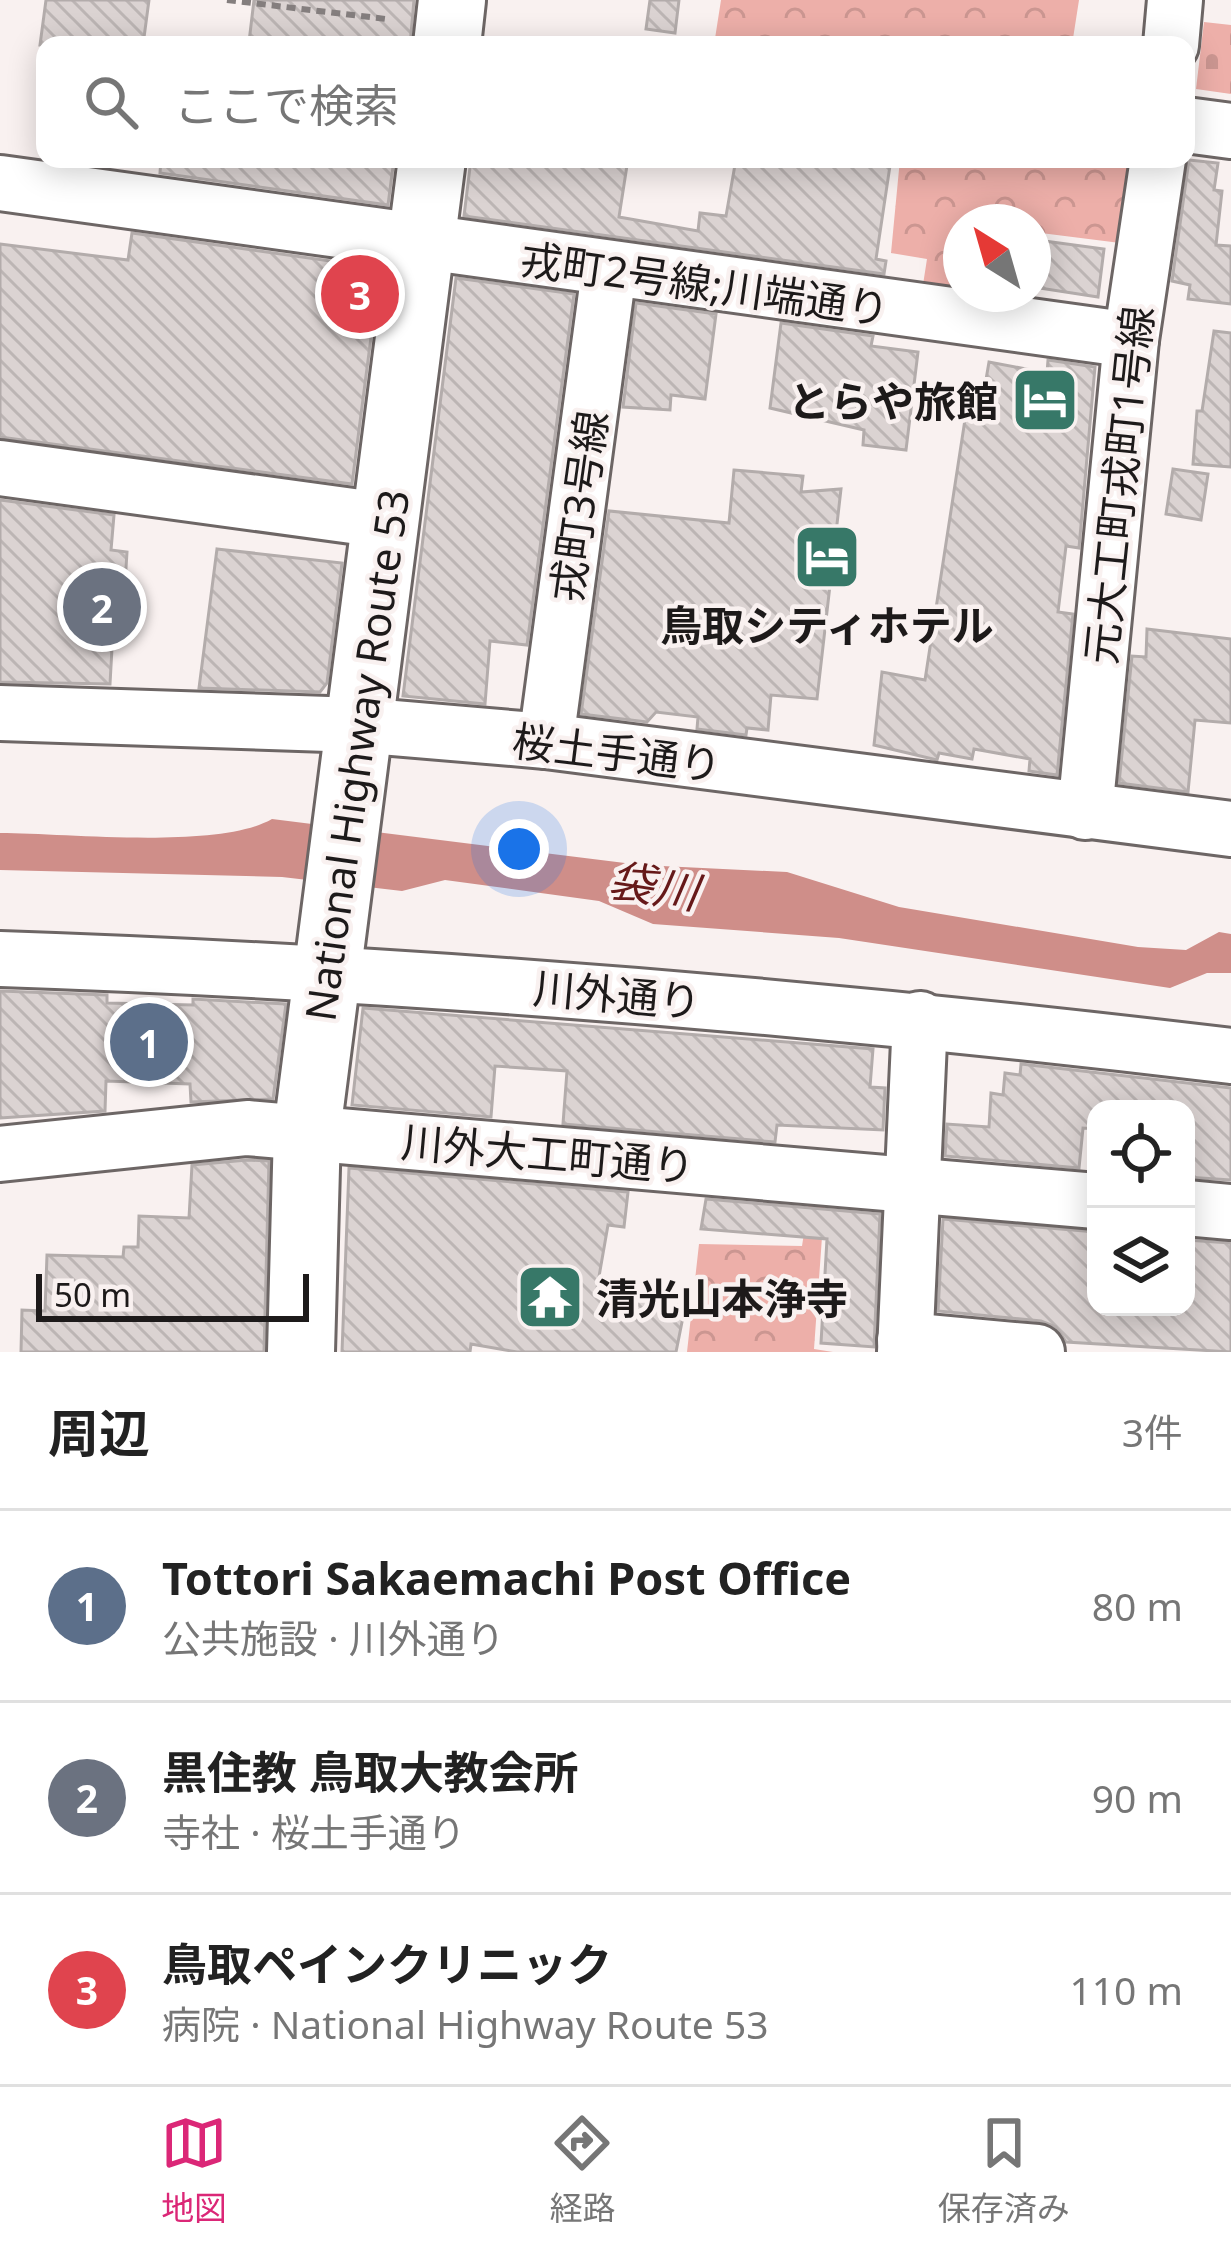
<!DOCTYPE html>
<html lang="ja">
<meta charset="utf-8">
<style>
body{margin:0;font-family:"Noto Sans","Noto Sans JP",sans-serif;background:#f6f6f6;color:#222}
.controls{position:absolute;right:36px;bottom:36px;display:grid;overflow:hidden;border-radius:24px;box-shadow:0 6px 30px #0003}
.controls button{width:108px;height:108px;display:grid;place-items:center;padding:0;border:0;border-bottom:3px solid #e0e0e0;background:#fff;color:#222;font:60px sans-serif}
.compass{position:absolute;left:943px;top:204px;width:108px;height:108px;border-radius:50%;background:#fff;box-shadow:0 6px 30px #0003;rotate:323deg}
.scale{position:absolute;left:36px;bottom:30px;width:273px;box-sizing:border-box;padding-left:12px;border:6px solid #1d1a1a;border-top:0;font-size:33px;line-height:42px;white-space:nowrap;color:#1d1a1a;-webkit-text-stroke:9px #f9f1f0;paint-order:stroke}
.you{position:absolute;left:519px;top:849px;width:42px;height:42px;margin:-30px;border:9px solid #fff;border-radius:50%;background:#1a73e8;box-shadow:0 0 0 18px #1a73e833}
.badge{display:grid;place-items:center;width:78px;height:78px;border-radius:50%;background:#db2777;color:#fff;font-size:39px;font-weight:700}
.pin{position:absolute;translate:-50% -50%;border:6px solid #fff;box-shadow:0 3px 12px #0006}
.list{margin:0;padding:0;list-style:none}
h2{display:flex;justify-content:space-between;align-items:center;height:156px;margin:0;padding:0 48px;font-size:51px}
h2 small{font-size:39px;font-weight:400;color:#767676}
.list li{display:grid;grid-template-columns:78px 1fr auto;gap:36px;align-items:center;box-sizing:border-box;height:192px;padding:0 48px;border-top:3px solid #e0e0e0}
.list b{display:block;font-size:45px;white-space:nowrap}
.list p{margin:0;font-size:39px;white-space:nowrap;color:#767676}
.list em{font-size:39px;font-style:normal;color:#767676}
.icon{flex:none;width:66px;height:66px;fill:none;stroke:currentColor;stroke-width:2;stroke-linecap:round;stroke-linejoin:round}
.map{position:relative;flex:none;width:1231px;height:1352px;overflow:hidden}
.search{position:absolute;background:#fff;box-shadow:0 6px 30px #0003;left:36px;right:36px;top:36px;height:132px;display:flex;align-items:center;gap:30px;box-sizing:border-box;padding:0 42px;border-radius:24px;color:#767676;font-size:45px}
.sheet{height:732px;background:#fff}
nav{display:flex;justify-content:space-around;align-items:center;box-sizing:border-box;height:168px;border-top:3px solid #e0e0e0;background:#fff;font-size:33px;color:#767676}
nav a{display:grid;justify-items:center;gap:6px}
nav .on{color:#db2777}
.map>svg:first-child{display:block}
</style>
<div class="map">
<svg width="1231" height="1352" viewBox="0 0 1231 1352">
<defs>
<pattern id="forest-crowns" width="20" height="18" patternUnits="userSpaceOnUse" patternTransform="scale(3)"><rect width="20" height="18" fill="#edafa9"/><path d="M2 6a3 3 0 1 1 6 0M12 15a3 3 0 1 1 6 0" fill="none" stroke="#cb9691"/></pattern>
<pattern id="cemetery-stones" width="16" height="16" patternUnits="userSpaceOnUse" patternTransform="scale(3)"><rect width="16" height="16" fill="#edafa9"/><path d="M2 7V4a2 2 0 0 1 4 0v3zM10 15v-3a2 2 0 0 1 4 0v3z" fill="#cb9691"/></pattern>
<pattern id="building-back-hatch" width="6" height="6" patternUnits="userSpaceOnUse" patternTransform="scale(3)"><rect width="6" height="6" fill="#dbd3d2"/><path d="M-1 5l2 2M0 0l6 6M5-1l2 2" fill="none" stroke="#bcb5b4"/></pattern>
</defs>
<rect width="100%" height="100%" fill="#f9f1f0"/>
<g fill="url(#forest-crowns)">
<path d="M721,0H1079L1072,45H714Z"/>
<path d="M900,159H1147L1136,245L1033,232V222H961V294L922,291L927,259L891,253Z"/>
<path d="M810,1195H825L814,1349L833,1352H687L699,1244L802,1246Z"/>
</g>
<path fill="url(#cemetery-stones)" d="M1204,22L1231,25V94L1196,89Z"/>
<path fill="#cf8e89" d="M272,819L641,865L787,872L899,907L1138,947L1186,950L1219,932L1231,934V973H1207L1170,988L839,938L653,924L599,901L445,880L402,891L282,877L0,870V833C66,833 218,850 272,819Z"/>
<g fill="url(#building-back-hatch)" stroke="#b3acab" stroke-width="3">
<path d="M46,0H149L143,45H40Z"/>
<path d="M254,0H414L410,45L249,42Z"/>
<path d="M650,0H679L675,33L646,29Z"/>
<path d="M161,159H394L388,205L160,173Z"/>
<path d="M471,159H628L619,217L698,231L700,213L726,216L736,159H891L876,259L886,261L884,274L464,216Z"/>
<path d="M1189,160L1218,163L1214,190L1222,191L1216,245L1231,246V304L1188,299L1190,285L1172,281Z"/>
<path d="M132,233L380,268L352,484L0,437V244L128,260Z"/>
<path d="M1037,240L1104,249L1098,297L1033,287Z"/>
<path d="M456,278L574,294L527,645L490,641L485,704L403,696Z"/>
<path d="M636,303L716,314L705,399L671,395L670,410L623,407Z"/>
<path d="M781,323L873,336L871,346L918,352L906,450L863,445L864,430L770,408Z"/>
<path d="M1214,331L1231,333V467L1193,464L1197,411H1202Z"/>
<path d="M1048,360L1095,367L1079,548L1066,546L1058,612L1073,614L1057,775L1029,771L1030,759L974,749L972,759L939,753L937,760L874,745L882,672L925,680L968,400L982,403L989,362L1047,373Z"/>
<path d="M1173,469L1208,474L1201,520L1166,514Z"/>
<path d="M734,470L803,476L801,492L841,489L817,699L771,695L768,730L747,728L746,735L697,729L698,717L656,712L647,722L581,714L609,511L729,523Z"/>
<path d="M0,500L114,515L111,550L127,552L125,584H115L106,648H112L110,684L0,682Z"/>
<path d="M217,549L342,563L327,683L320,692L199,688Z"/>
<path d="M1147,629L1231,639V723L1195,720L1188,792L1119,783L1132,656L1146,657Z"/>
<path d="M0,991L107,995V1003L193,1005V999L286,1004L273,1099L191,1102L190,1084L106,1081L105,1111L0,1118Z"/>
<path d="M363,1008L873,1049L870,1087L885,1088L883,1130L777,1125L775,1142L563,1124L567,1071L495,1066L491,1117L352,1105Z"/>
<path d="M1021,1064L1231,1088V1180L1186,1177V1109H1096V1129L1083,1128L1079,1168L945,1156L947,1124L989,1127L991,1093L1003,1095L1005,1073L1020,1075Z"/>
<path d="M247,1160L269,1161L264,1352H21L22,1310L45,1311L47,1255L123,1257L124,1247H138L139,1216L189,1218L192,1165Z"/>
<path d="M349,1168L628,1192L624,1227L608,1225L597,1288L685,1307L676,1352H517L471,1344L470,1352H342Z"/>
<path d="M706,1199L880,1214L874,1347L821,1343L827,1239L701,1229Z"/>
<path d="M943,1219L1096,1232V1307H1186V1240L1231,1243V1352L1066,1342L1056,1327L1041,1321L938,1311Z"/>
</g>
<g fill="none" stroke-linecap="round" stroke-linejoin="round">
<g stroke="#6d6665" stroke-width="60">
<g id="minor">
<path d="M1171,45L1175,0"/>
<path d="M1186,125L1231,131"/>
<path d="M0,183L1131,340"/>
<path d="M0,468L389,521"/>
<path d="M0,713L358,725L546,741L1231,829"/>
<path d="M546,741L609,271"/>
<path d="M1085,812L1131,340L1158,159"/>
<path d="M0,959C412,973 822,1007 1231,1056"/>
<path d="M0,1154L247,1128L1096,1201"/>
<path d="M1186,1208L1231,1212"/>
<path d="M905,1340L1037,1352"/>
<path d="M905,1352L920,1019"/>
</g>
</g>
<g stroke="#6d6665" stroke-width="72">
<g id="highway">
<path d="M447,45L452,0"/>
<path d="M301,1352L307,1131L432,159"/>
</g>
</g>
<path stroke="#847e7e" stroke-width="6" stroke-dasharray="9 6" stroke-linecap="butt" d="M227,0L386,19"/>
<use href="#minor" stroke="#fff" stroke-width="54"/>
<use href="#highway" stroke="#fff" stroke-width="66"/>
</g>
<defs>
<g id="hotel-square" transform="scale(3.45)"><rect x="-9" y="-9" width="18" height="18" rx="4" fill="#377868" stroke="#f9f1f0"/><path d="M-6-4.5h1.5V1H6V5H4.5V3h-9V5H-6ZM-4 0a1.8 1.8 0 1 1 3.6 0ZM.5 0V-2.5h3Q6-2.5 6 0Z" fill="#fff"/></g>
<g id="temple-square" transform="scale(3.45)"><rect x="-9" y="-9" width="18" height="18" rx="4" fill="#377868" stroke="#f9f1f0"/><path d="M0-6L5-2H3V0L6.5 2.5H4V6H1.5V3h-3V6H-4V2.5H-6.5L-3 0V-2H-5Z" fill="#fff"/></g>
</defs>
<g fill-rule="evenodd">
<use href="#hotel-square" x="1045" y="400"/>
<use href="#hotel-square" x="827" y="557"/>
<use href="#temple-square" x="550" y="1297"/>
</g>
<g text-anchor="middle" dominant-baseline="central" stroke-width="9" stroke-linejoin="round" paint-order="stroke">
<g font-size="42" fill="#1d1a1a" stroke="#f9f1f0">
<text transform="translate(705 283) rotate(8)">戎町2号線;川端通り</text>
<text transform="translate(1118 485) rotate(-84)">元大工町戎町1号線</text>
<text transform="translate(578 506) rotate(-82)">戎町3号線</text>
<text transform="translate(617 752) rotate(7)">桜土手通り</text>
<text transform="translate(356 755) rotate(-82)">National Highway Route 53</text>
<text transform="translate(617 994) rotate(5)">川外通り</text>
<text transform="translate(548 1153) rotate(5)">川外大工町通り</text>
</g>
<g font-size="42" font-weight="bold" fill="#1d1a1a" stroke="#f9f1f0" text-anchor="end">
<text x="998" y="400">とらや旅館</text>
<text x="827" y="624" text-anchor="middle">鳥取シティホテル</text>
<text x="596" y="1297" text-anchor="start">清光山本浄寺</text>
</g>
<g font-size="45" font-style="italic" fill="#661919" stroke="#f9f1f0">
<text transform="translate(654 885) rotate(9)">袋川</text>
</g>
</g>
</svg>
<div class="controls">
<button><svg class="icon" aria-label="locate" viewBox="0 0 24 24"><circle cx="12" cy="12" r="6"/><path d="M12 2v4M12 18v4M2 12h4M18 12h4"/></svg></button>
<button><svg class="icon" aria-label="layers" viewBox="0 0 24 24"><path d="M12 4l9 5-9 5-9-5zM3 14l9 5 9-5"/></svg></button>
</div>
<svg class="compass" viewBox="-18 -18 36 36"><path d="M0-13l5 13h-10z" fill="#e53935"/><path d="M0 13l5-13h-10z" fill="#767676"/></svg>
<div class="scale">50 m</div>
<div class="you"></div>
<div class="pin badge" style="left:149px;top:1042px;background:#5c6f8a">1</div>
<div class="pin badge" style="left:102px;top:607px;background:#6b7280">2</div>
<div class="pin badge" style="left:360px;top:294px;background:#e0444e">3</div>
<div class="search"><svg class="icon" aria-label="search" viewBox="0 0 24 24"><circle cx="10" cy="10" r="6"/><path d="M15 15l6 6"/></svg>ここで検索</div>
</div>
<section class="sheet">
<h2>周辺<small>3件</small></h2>
<ul class="list">
<li><span class="badge" style="background:#5c6f8a">1</span><div><b>Tottori Sakaemachi Post Office</b><p>公共施設 · 川外通り</p></div><em>80 m</em></li>
<li><span class="badge" style="background:#6b7280">2</span><div><b>黒住教 鳥取大教会所</b><p>寺社 · 桜土手通り</p></div><em>90 m</em></li>
<li><span class="badge" style="background:#e0444e">3</span><div><b>鳥取ペインクリニック</b><p>病院 · National Highway Route 53</p></div><em>110 m</em></li>
</ul>
</section>
<nav>
<a class="on"><svg class="icon" aria-label="map" viewBox="0 0 24 24"><path d="M3 6l6-2 6 2 6-2v14l-6 2-6-2-6 2zM9 4v14M15 6v14"/></svg>地図</a>
<a><svg class="icon" aria-label="directions" viewBox="0 0 24 24"><path d="M12 3l9 9-9 9-9-9zM9 14v-3h6M13 9l2 2-2 2"/></svg>経路</a>
<a><svg class="icon" aria-label="saved" viewBox="0 0 24 24"><path d="M7 4h10v16l-5-4-5 4z"/></svg>保存済み</a>
</nav>
